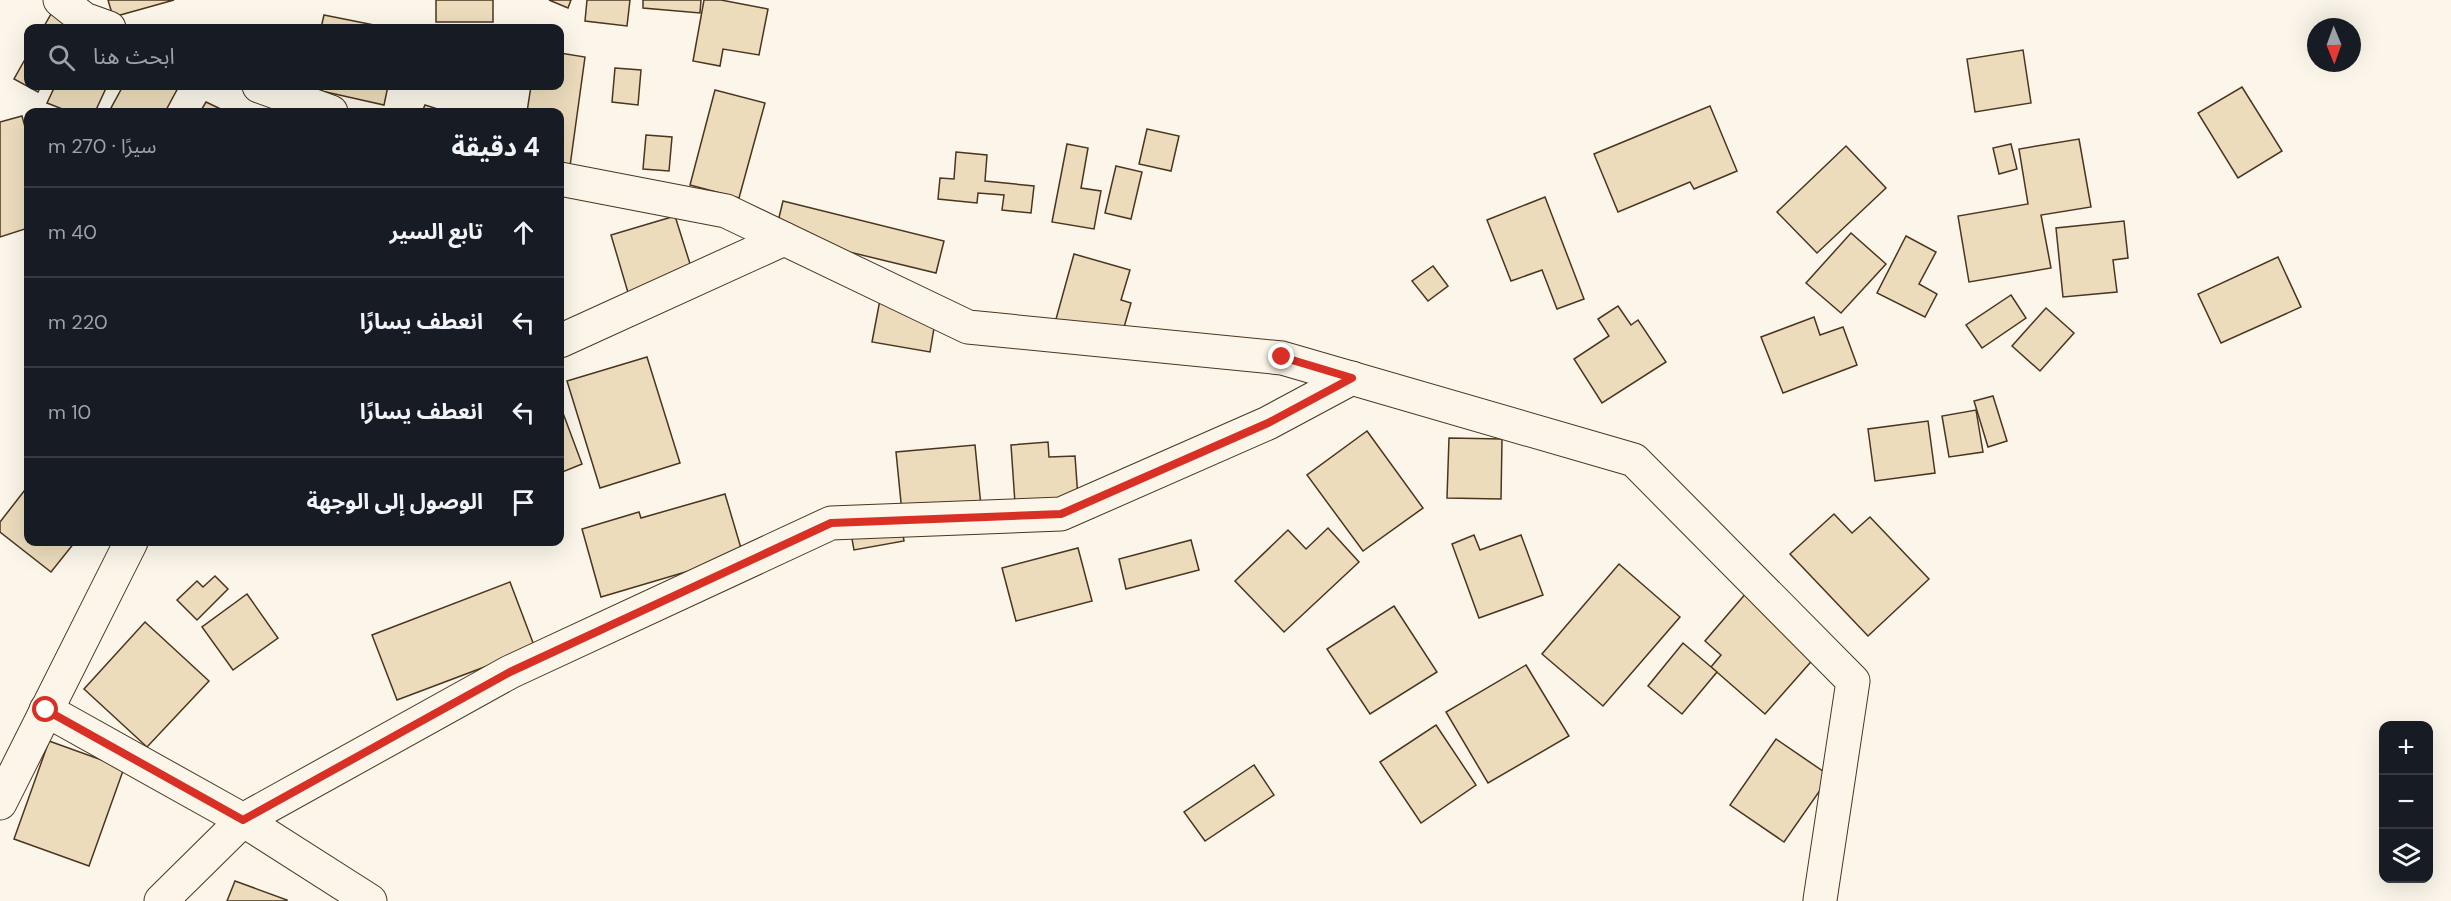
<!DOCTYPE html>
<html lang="ar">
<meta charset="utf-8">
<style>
body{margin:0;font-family:"DM Sans","Noto Sans Arabic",sans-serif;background:#20242c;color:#f1f3f6;direction:rtl}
.controls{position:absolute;right:18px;bottom:18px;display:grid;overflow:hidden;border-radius:12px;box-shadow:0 6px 24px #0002}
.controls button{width:54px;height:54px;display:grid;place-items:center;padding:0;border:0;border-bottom:2px solid #363941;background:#171b24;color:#f1f3f6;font:30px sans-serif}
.compass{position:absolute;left:2307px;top:18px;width:54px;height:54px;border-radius:50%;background:#171b24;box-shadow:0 6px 24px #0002;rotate:179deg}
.stop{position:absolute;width:18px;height:18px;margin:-14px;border:4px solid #d93025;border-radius:50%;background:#fff}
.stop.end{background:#d93025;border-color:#fff;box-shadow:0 2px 6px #0008}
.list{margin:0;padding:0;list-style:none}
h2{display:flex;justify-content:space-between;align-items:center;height:78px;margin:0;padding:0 24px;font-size:26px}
h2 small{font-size:20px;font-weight:400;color:#9ea1a6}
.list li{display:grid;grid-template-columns:39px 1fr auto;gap:18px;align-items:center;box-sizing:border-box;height:90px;padding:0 24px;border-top:2px solid #363941}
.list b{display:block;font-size:22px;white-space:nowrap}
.list em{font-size:20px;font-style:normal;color:#9ea1a6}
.icon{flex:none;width:33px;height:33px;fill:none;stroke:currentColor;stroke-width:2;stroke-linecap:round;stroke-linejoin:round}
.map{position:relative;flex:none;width:2451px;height:901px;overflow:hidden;direction:ltr}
.search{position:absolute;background:#171b24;box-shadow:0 6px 24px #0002;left:24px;top:24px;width:540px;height:66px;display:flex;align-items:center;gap:15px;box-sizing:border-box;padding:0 21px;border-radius:12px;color:#9ea1a6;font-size:22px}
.panel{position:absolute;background:#171b24;box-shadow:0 6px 24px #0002;left:24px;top:108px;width:540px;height:438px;border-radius:12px;direction:rtl}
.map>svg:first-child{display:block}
</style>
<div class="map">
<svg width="2451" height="901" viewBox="0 0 2451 901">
<rect width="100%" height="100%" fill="#fbf6e9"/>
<g fill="#ecdcbc" stroke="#4a3520" stroke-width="1.5">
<path d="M108,0H174L113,17Z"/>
<rect x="436" y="0" width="57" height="22"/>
<path d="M549,0H571L568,8Z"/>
<path d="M587,0H630L627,26L585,21Z"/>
<path d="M643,0H701L700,13L643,8Z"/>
<path d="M704,0H721L768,9L759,55L723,49L720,66L693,61Z"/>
<path d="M58,2L74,28H43Z"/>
<path d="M324,15L389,28H321Z"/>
<path d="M2023,50L2031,103L1975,112L1967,59Z"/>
<path d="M560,53L585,57L570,166L560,165V112H527L531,86H560Z"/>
<path d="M28,54V86H41L38,92L14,79Z"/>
<path d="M615,68L641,70L638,105L612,102Z"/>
<path d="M55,86H107L95,112H70L47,103Z"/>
<path d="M123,86H179L165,112H119L111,108Z"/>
<path d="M308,86H388L384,105L308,88Z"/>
<path d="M2242,87L2282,151L2238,178L2198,113Z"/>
<path d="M715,90L765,103L739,198L690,185Z"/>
<path d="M206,102L227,112H200Z"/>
<path d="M425,105L447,112H422Z"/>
<path d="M1710,106L1737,171L1694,189L1690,182L1618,212L1594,154Z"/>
<path d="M22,116L28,138V228L0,237V122Z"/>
<path d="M1147,129L1179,136L1171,171L1139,164Z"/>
<path d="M646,135L672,137L669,171L643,169Z"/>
<path d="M2079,139L2091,207L2041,215L2051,268L1969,282L1958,216L2028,204L2019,149Z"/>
<path d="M1067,144L1088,148L1081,188L1101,191L1094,229L1052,222Z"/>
<path d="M2011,144L2017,169L1999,174L1993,148Z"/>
<path d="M1846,146L1886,188L1817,253L1777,212Z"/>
<path d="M956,152L987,155L985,181L1034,186L1031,213L1002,210L1004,195L978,193L977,203L938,199L940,178L954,179Z"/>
<path d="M1116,166L1142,172L1131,219L1105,213Z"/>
<path d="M1545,197L1584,299L1557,309L1542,270L1511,281L1487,220Z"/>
<path d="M783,201L944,241L936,273L775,234Z"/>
<path d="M675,216L697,286L632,306L611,235Z"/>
<path d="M2124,221L2128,258L2113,260L2117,292L2063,297L2056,228Z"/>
<path d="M1851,233L1886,264L1841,313L1806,283Z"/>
<path d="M1906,236L1936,252L1919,284L1937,294L1925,317L1877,293Z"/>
<path d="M1074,254L1130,270L1121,300L1131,303L1118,348L1053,330Z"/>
<path d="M2278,257L2301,307L2221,343L2198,294Z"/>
<path d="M1433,266L1448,286L1428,301L1412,281Z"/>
<path d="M882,289L939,298L930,352L872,342Z"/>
<path d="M2011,295L2026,318L1982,348L1966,325Z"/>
<path d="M1618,306L1631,325L1638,320L1666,362L1602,403L1574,359L1609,336L1598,319Z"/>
<path d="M2046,308L2074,333L2040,371L2012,346Z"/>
<path d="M1814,317L1820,335L1843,327L1857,365L1783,393L1761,337Z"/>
<path d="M647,357L680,463L600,488L567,381Z"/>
<path d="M1993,396L2007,441L1988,447L1974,401Z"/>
<path d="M560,405L582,464L560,473Z"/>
<path d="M1976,410L1983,452L1949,457L1942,416Z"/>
<path d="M1928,421L1935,473L1875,481L1868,429Z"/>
<path d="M1367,431L1423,508L1363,551L1307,475Z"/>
<path d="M1449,438L1502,439L1501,499L1447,498Z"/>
<path d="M1048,442L1049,457L1075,456L1079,512L1016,518L1011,445Z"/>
<path d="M975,445L983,527L904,533L896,452Z"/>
<path d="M28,486V542H75L51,572L0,532V522Z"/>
<path d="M725,494L743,555L601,597L582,529L639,512L641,518Z"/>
<path d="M1834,514L1852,533L1870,517L1929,579L1868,636L1790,554Z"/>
<path d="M900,518L904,541L854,550L850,528Z"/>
<path d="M1328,528L1359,562L1284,632L1235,581L1288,530L1306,549Z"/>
<path d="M1474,535L1480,550L1521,535L1543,595L1479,618L1452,544Z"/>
<path d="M1191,540L1199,570L1126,589L1119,559Z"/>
<path d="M1078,548L1092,601L1016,621L1002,568Z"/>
<path d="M1619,564L1680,617L1603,706L1542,654Z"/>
<path d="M215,576L228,589L197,620L177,600L197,581L203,587Z"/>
<path d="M510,582L535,648L397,700L372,635Z"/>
<path d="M1753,585L1824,647L1765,714L1711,667L1721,655L1705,641Z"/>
<path d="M247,594L278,638L233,670L202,627Z"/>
<path d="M1394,606L1437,672L1370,714L1327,649Z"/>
<path d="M145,622L209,681L147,747L84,689Z"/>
<path d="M1683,643L1717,672L1682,714L1648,686Z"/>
<path d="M1526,665L1569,736L1488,783L1446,712Z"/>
<path d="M1436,725L1476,785L1421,823L1380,762Z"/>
<path d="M1776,739L1830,776L1784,842L1730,805Z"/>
<path d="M49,741L124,768L89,866L14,839Z"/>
<path d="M1254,765L1274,795L1205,841L1184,812Z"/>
<path d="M235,881L287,900V901H227Z"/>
</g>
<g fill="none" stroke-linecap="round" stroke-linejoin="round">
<g stroke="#4a3520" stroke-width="35">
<g id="minor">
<path d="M60,0L84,19L109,28"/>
<path d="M259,86L331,112"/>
<path d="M560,179L726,211L968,327L1282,358L1634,460L1853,681L1820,900"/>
<path d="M560,341L784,239"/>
<path d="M46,710L243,820L370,901"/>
<path d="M0,803L131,542"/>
<path d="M161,901L243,820L510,672L831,523L1061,514L1268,423L1352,378"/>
</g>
</g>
<use href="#minor" stroke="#fbf6e9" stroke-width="33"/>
</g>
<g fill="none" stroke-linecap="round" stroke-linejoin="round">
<path stroke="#d93025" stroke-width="8" d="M46,710L243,820L510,672L831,523L1061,514L1268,423L1352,378L1282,357"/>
</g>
</svg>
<div class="controls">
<button>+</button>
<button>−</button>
<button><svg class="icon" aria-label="layers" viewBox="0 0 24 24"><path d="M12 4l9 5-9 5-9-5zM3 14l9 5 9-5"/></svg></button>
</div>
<svg class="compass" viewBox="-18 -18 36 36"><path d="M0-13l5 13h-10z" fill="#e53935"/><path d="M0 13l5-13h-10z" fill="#9ea1a6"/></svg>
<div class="stop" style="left:46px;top:710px"></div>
<div class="stop end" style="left:1282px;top:357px"></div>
<div class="search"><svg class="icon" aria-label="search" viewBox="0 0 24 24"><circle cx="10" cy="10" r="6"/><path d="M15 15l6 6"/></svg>ابحث هنا</div>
<section class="panel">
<h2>4 دقيقة<small>سيرًا · 270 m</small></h2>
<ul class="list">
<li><svg class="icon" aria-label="ahead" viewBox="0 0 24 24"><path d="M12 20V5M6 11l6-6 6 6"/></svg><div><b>تابع السير</b></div><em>40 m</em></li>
<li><svg class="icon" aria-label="left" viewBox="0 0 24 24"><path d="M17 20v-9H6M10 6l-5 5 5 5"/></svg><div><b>انعطف يسارًا</b></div><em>220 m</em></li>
<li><svg class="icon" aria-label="left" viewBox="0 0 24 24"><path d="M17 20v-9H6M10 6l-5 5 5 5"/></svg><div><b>انعطف يسارًا</b></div><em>10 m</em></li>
<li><svg class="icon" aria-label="arrive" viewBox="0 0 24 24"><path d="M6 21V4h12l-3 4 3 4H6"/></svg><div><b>الوصول إلى الوجهة</b></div></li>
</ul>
</section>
</div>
